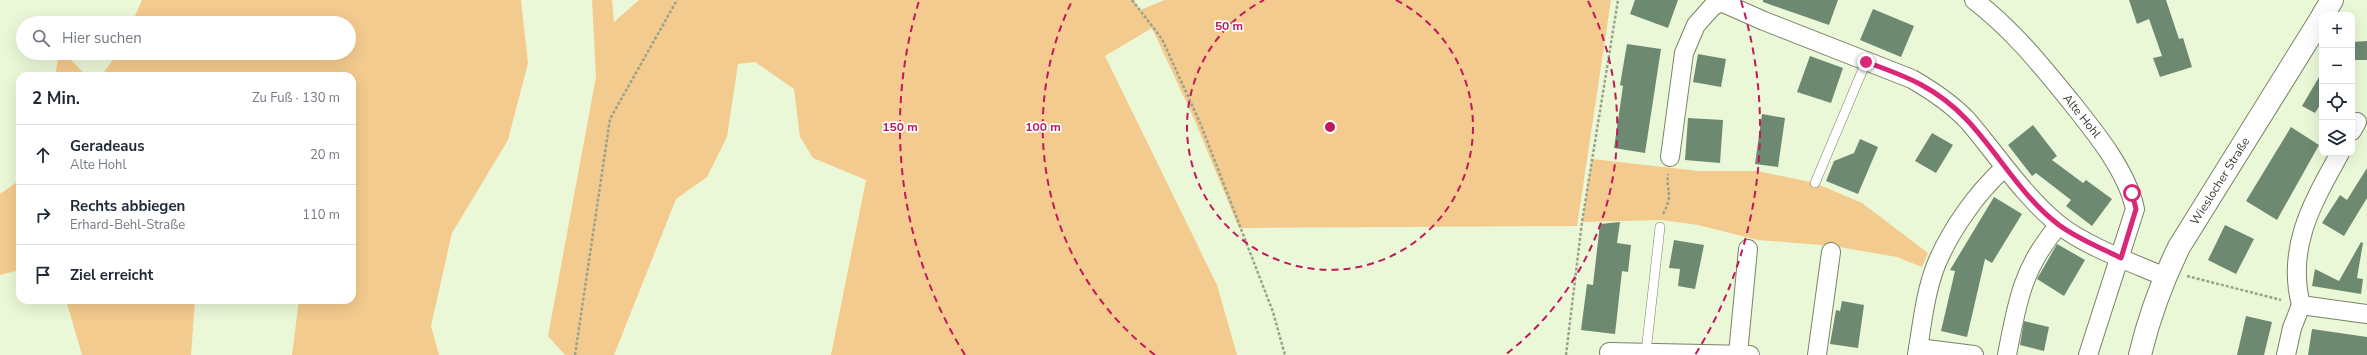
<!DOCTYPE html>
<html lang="de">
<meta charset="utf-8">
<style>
body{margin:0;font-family:"Nunito Sans",sans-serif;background:#f6f6f7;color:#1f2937}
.controls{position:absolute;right:12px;top:12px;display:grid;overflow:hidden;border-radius:8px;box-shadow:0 4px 16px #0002}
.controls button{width:36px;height:36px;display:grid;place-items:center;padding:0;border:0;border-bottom:1px solid #e0e1e3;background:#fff;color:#1f2937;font:20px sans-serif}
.stop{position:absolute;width:12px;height:12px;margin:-9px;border:3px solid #db2777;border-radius:50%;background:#fff}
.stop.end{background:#db2777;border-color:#fff;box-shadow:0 1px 4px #0008}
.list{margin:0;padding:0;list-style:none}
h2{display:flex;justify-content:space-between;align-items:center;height:52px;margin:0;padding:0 16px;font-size:17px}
h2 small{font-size:13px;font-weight:400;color:#747a83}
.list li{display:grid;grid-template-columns:26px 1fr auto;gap:12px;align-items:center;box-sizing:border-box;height:60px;padding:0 16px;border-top:1px solid #e0e1e3}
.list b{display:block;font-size:15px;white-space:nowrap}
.list p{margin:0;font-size:13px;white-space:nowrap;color:#747a83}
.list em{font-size:13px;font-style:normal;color:#747a83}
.icon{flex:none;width:22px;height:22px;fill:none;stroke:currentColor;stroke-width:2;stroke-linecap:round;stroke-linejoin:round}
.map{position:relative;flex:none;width:2367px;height:355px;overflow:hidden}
.search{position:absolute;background:#fff;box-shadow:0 4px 16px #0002;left:16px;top:16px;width:340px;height:44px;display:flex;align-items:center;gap:10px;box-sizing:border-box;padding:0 14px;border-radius:22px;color:#747a83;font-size:15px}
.panel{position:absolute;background:#fff;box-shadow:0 4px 16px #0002;left:16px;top:72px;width:340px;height:232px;border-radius:12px}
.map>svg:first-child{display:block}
</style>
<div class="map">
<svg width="2367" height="355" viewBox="0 0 2367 355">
<rect width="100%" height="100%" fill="#ebf8d7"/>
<g fill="#f4cb8e">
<path d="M142,0H521L528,63L508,140L452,233L431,326L439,355H292L299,300H352V76H101L118,53H349V23H132Z"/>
<path d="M592,0H612L614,22L639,0H1134L1140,10L1165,0H1611L1577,226L1239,228L1195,121L1152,28L1105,56L1217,285L1237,355H831L866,180L813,158L800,137L794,89L755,62L738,64L727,137L707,177L676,199L614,355H565L548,336L596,77Z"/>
<path d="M59,53H64L87,76H55Z"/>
<path d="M1592,159L1699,171H1757L1815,183L1862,203L1928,253L1922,267L1897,257L1833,246L1758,240L1698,225L1662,220L1582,222Z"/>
<path d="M20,180V270L0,275V194Z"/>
<path d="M66,300H195L191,355H82Z"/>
</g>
<g fill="#6e8972">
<path d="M1635,0H1678L1668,28L1630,14Z"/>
<path d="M1763,0H1838L1829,25L1763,2Z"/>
<path d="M2129,0H2166L2179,39L2183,38L2192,67L2160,77L2153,58L2162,56L2149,19L2137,24Z"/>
<path d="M1873,9L1914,26L1901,57L1860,40Z"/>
<path d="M2367,41V60H2352V42Z"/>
<path d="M1627,44L1661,49L1645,153L1614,148L1623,86L1620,85Z"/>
<path d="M1698,54L1726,59L1721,87L1693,82Z"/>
<path d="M1810,56L1843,68L1831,103L1797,92Z"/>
<path d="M2322,72V102L2315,113L2302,106Z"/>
<path d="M1762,114L1785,118L1778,167L1755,164Z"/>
<path d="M1688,118L1723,120L1720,163L1685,160Z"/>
<path d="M2033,125L2057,156L2052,160L2083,183L2086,180L2112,199L2092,226L2066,206L2071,200L2036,173L2032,176L2008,145Z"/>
<path d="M2291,127L2319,145L2277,220L2246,201Z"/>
<path d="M1932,133L1953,145L1936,173L1915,161Z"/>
<path d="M1860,139L1878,147L1858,194L1826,181L1834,161L1854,153Z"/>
<path d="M2367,168V198L2344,236L2322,223L2340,195L2347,200Z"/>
<path d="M1994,197L2022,214L1992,263L1985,259L1967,337L1941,331L1955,271L1950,270Z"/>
<path d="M1620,222L1617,243L1631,245L1628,272L1622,271L1615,334L1581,330L1587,284L1593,285L1600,224Z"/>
<path d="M2225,225L2254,239L2236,274L2208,260Z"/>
<path d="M1674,240L1704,245L1695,289L1678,286L1680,269L1669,268Z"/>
<path d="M2361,242L2363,243L2357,278L2363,279L2361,294L2312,286L2315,269L2339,281Z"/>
<path d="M2057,244L2085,260L2064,296L2037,279Z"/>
<path d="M1842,301L1864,305L1858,348L1830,344L1836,310L1840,311Z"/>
<path d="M2246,316L2272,322L2264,355H2237Z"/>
<path d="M2024,321L2049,327L2044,351L2020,345Z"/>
<path d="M2312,329L2367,337V355H2308Z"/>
</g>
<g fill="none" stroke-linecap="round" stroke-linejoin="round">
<g stroke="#778365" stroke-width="10">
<g id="lane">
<path d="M1815,183L1866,62"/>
<path d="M1646,352L1660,227"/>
</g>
</g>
<g stroke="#778365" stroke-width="20">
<g id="street">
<path d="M1974,0C2012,29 2041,65 2071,102C2095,132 2127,171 2135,209L2088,355"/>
<path d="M2352,131L2357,122"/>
<path d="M1670,157L1684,53L1696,25L1712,7L1721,2L1764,21L1912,79C1931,90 1952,104 1968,121C1998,156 2022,194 2058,224C2085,246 2133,263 2165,277"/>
<path d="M2301,305C2286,247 2313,202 2340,153"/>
<path d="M2301,305L2367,314"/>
<path d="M1918,348L1974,355"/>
<path d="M1609,352L1750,355"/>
<path d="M1738,354L1748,249"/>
<path d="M1817,355L1831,252"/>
<path d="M1917,355C1922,325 1925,293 1936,265C1951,229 1976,194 2004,168"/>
<path d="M2007,355C2017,302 2023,266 2059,225"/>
<path d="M2286,355L2292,328L2301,305"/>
</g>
</g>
<g stroke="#778365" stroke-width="24">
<g id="secondary">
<path d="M2323,15L2332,0"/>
<path d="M2140,355C2149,317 2162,282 2179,247L2322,17"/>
</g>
</g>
<g stroke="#99a38b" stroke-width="2.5" stroke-dasharray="3 2" stroke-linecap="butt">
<path d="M1132,0L1162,39L1201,125L1273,312L1285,355"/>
<path d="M1663,214C1674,194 1666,193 1668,174"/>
<path d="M2187,276L2281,300"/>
<path d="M575,355L610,119L677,0"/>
<path d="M1566,355L1582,222L1618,0"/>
</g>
<use href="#lane" stroke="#fff" stroke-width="9"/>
<use href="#street" stroke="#fff" stroke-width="18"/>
<use href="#secondary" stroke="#fff" stroke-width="22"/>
</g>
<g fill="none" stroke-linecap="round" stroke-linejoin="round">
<path stroke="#db2777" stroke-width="5" d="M1866,62C1906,76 1937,88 1967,120C1999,154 2021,196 2059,225C2078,239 2101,248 2121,258L2136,209L2132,193"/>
</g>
<g fill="none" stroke="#c2185b" stroke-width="2" stroke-dasharray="7 5">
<path d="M1396 0A143 143 0 1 1 1264 0"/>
<path d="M1155 355A287 287 0 0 1 1072 1M1588 1A287 287 0 0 1 1505 355"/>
<path d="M965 355A430 430 0 0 1 919 1M1741 1A430 430 0 0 1 1695 355"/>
</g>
<g text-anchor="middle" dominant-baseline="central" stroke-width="3.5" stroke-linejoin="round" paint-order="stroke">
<g font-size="12" fill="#343a2d" stroke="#fff">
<text transform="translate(2082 116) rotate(51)">Alte Hohl</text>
<text transform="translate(2220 181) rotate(-58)">Wieslocher Straße</text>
</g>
</g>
<circle cx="1330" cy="127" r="6" fill="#c2185b" stroke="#fff" stroke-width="2"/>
<g font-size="12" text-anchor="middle" font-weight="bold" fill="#c2185b" stroke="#fff" stroke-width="3.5" stroke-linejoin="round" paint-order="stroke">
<text x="1229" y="30">50 m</text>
<text x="1043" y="131">100 m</text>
<text x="900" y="131">150 m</text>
</g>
</svg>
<div class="controls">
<button>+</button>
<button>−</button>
<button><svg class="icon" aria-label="locate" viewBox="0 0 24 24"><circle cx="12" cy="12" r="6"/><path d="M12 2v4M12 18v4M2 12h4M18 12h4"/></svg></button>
<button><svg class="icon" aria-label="layers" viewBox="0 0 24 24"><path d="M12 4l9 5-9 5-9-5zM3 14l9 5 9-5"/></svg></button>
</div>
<div class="stop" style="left:2132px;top:193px"></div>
<div class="stop end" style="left:1866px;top:62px"></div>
<div class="search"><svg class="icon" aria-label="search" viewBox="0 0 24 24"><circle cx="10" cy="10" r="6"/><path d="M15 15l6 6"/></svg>Hier suchen</div>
<section class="panel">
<h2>2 Min.<small>Zu Fuß · 130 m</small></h2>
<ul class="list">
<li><svg class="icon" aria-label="ahead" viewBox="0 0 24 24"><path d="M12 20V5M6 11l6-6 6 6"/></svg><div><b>Geradeaus</b><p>Alte Hohl</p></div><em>20 m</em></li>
<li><svg class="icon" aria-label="right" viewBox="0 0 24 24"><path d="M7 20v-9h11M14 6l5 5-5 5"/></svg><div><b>Rechts abbiegen</b><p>Erhard-Behl-Straße</p></div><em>110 m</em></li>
<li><svg class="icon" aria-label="arrive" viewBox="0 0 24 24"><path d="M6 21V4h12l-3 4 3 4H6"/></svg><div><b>Ziel erreicht</b></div></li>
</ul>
</section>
</div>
